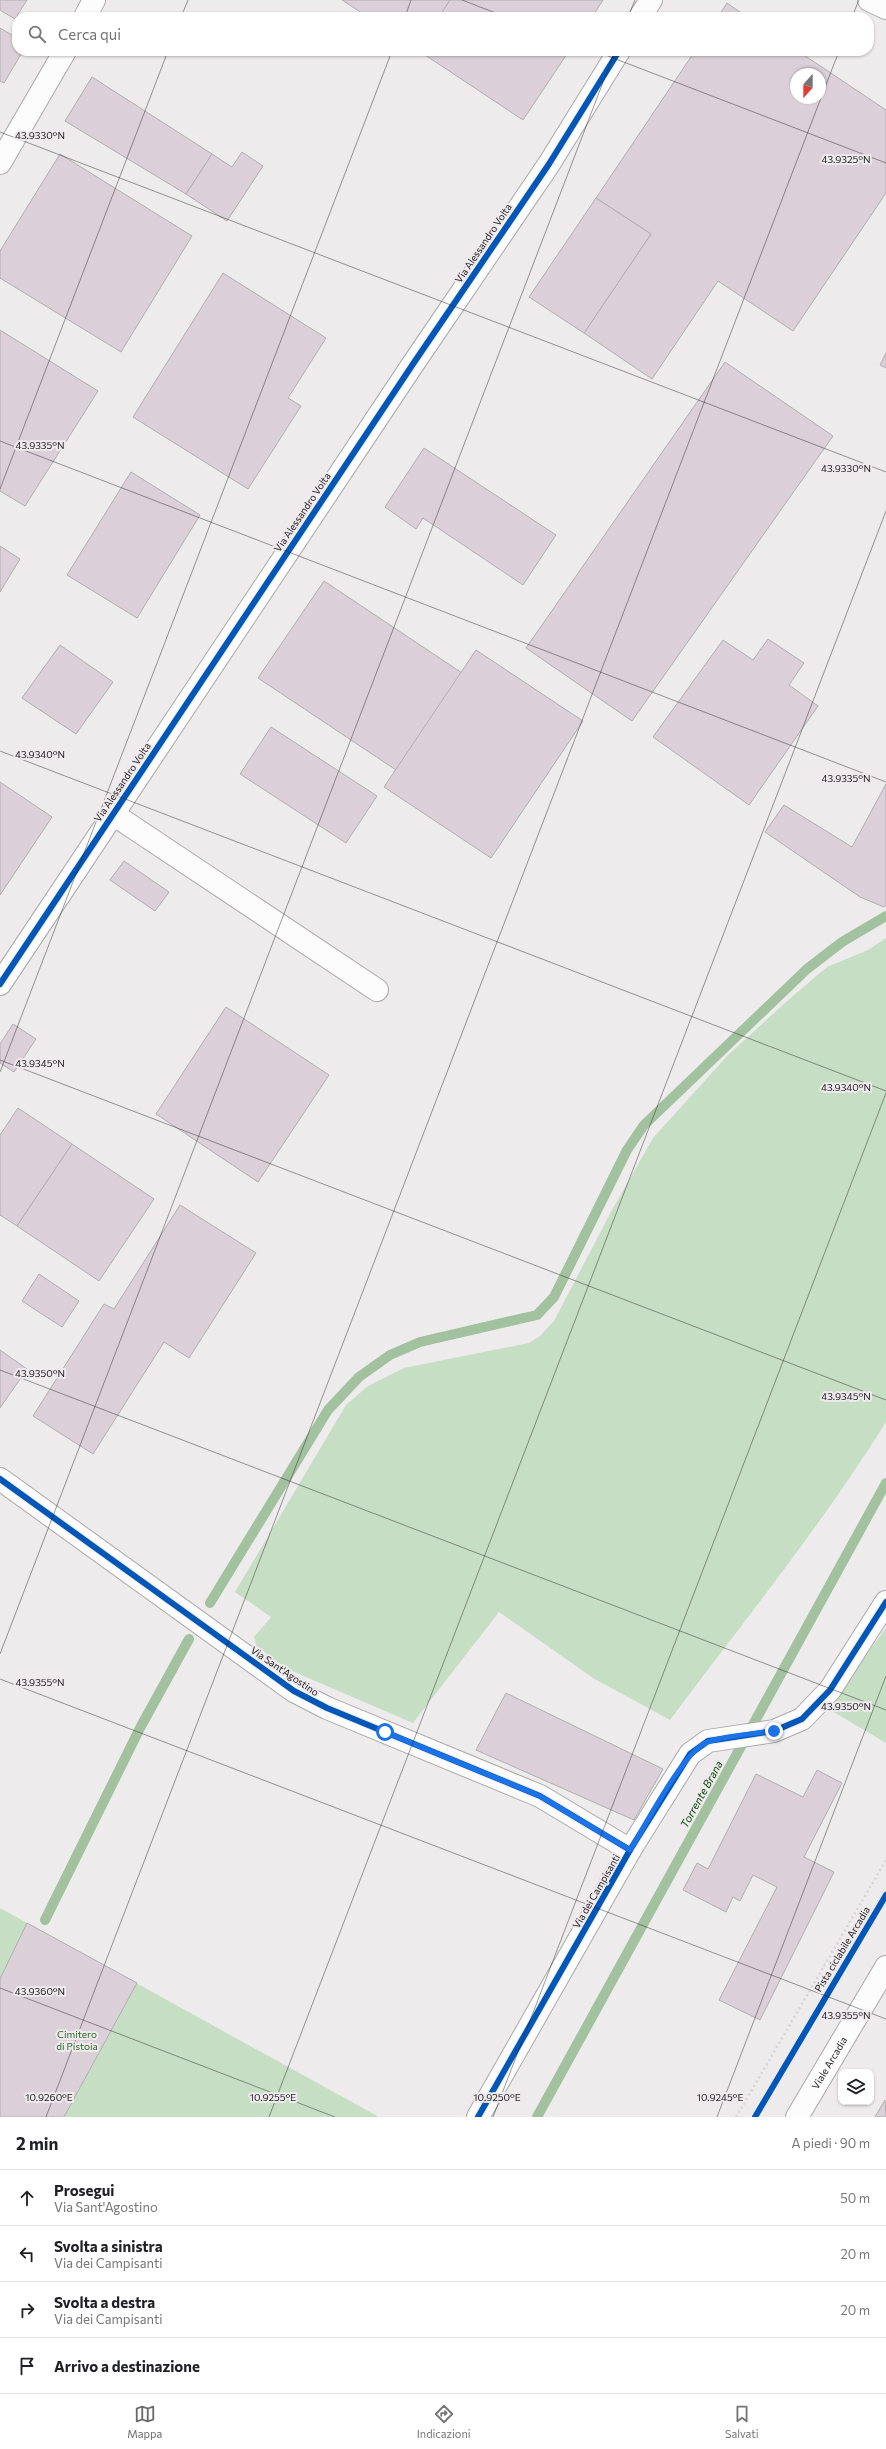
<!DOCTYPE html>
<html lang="it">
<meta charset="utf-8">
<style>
body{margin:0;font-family:Commissioner,sans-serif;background:#f2f2f2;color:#202124}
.controls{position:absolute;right:12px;bottom:12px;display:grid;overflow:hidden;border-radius:8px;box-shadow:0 1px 3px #0004}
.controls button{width:36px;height:36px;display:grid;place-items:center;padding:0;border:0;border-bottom:1px solid #e0e0e0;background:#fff;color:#202124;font:20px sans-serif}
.compass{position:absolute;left:790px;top:68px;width:36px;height:36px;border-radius:50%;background:#fff;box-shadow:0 1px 3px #0004;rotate:201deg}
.stop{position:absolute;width:12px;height:12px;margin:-9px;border:3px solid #1a73e8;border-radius:50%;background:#fff}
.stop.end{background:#1a73e8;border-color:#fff;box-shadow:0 1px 4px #0008}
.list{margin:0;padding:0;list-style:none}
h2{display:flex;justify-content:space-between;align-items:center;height:52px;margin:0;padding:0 16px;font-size:17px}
h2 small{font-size:13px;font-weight:400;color:#757577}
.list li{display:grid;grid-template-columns:26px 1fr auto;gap:12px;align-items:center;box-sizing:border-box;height:56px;padding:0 16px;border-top:1px solid #e0e0e0}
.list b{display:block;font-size:15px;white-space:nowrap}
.list p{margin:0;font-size:13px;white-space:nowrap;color:#757577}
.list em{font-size:13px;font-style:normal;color:#757577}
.icon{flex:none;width:22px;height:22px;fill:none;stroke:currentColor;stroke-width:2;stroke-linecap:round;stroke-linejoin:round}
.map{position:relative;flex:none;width:886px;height:2117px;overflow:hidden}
.search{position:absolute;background:#fff;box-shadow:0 1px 3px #0004;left:12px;right:12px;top:12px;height:44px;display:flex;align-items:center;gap:10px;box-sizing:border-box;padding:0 14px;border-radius:16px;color:#757577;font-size:15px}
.sheet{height:276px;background:#fff}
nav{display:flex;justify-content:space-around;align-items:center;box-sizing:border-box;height:56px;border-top:1px solid #e0e0e0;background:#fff;font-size:11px;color:#757577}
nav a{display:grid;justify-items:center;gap:2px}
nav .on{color:#6a6869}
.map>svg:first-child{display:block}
</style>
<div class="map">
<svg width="886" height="2117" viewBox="0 0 886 2117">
<rect width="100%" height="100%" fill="#edebec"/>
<g fill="#c6dec3">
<path d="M886,938V1422C821,1526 744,1621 670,1720L593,1678L499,1612L413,1723L285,1668L256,1645L254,1637L271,1617L235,1592L346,1405L368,1386L404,1368L529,1343L540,1336L554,1321L612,1210L653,1138L728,1055L787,1001L827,967L868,950Z"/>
<path d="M886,1628V1743L827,1708Z"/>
<path d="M0,1908L379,2117H0Z"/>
</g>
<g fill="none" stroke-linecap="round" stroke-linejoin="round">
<g stroke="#a2c19e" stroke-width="10">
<path d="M210,1603L328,1410L359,1377L390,1355L420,1342L537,1315L554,1297L627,1150L644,1125L807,969L842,942L886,916"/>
<path d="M45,1920L140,1728L189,1639"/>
<path d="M537,2117L886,1483"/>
</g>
</g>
<g fill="#dbd0d7" stroke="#b0aeaf" fill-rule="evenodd">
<path d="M0,0H27L15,19L0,10Z"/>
<path d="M342,0H450L439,17H368Z"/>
<path d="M450,0H603L592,17H439Z"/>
<path d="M727,3L747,17H718Z"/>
<path d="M0,28L17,38V51H23L4,83L0,81Z"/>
<path d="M419,51H569L523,120Z"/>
<path d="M695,51H798L886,110V193L793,331L718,281L652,379L584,333L651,234L596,198ZM796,74H820V98H796Z"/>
<path d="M92,77L212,154L186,194L65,121Z"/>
<path d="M242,152L263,166L227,221L186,194L212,154L232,167Z"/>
<path d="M60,154L192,236L121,352L0,278V251Z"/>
<path d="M596,198L651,234L584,333L529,297Z"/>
<path d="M223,273L326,338L288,398L301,406L248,489L133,417Z"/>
<path d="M0,330L98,391L25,506L0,491Z"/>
<path d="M886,353V368L880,365Z"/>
<path d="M725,362L833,436L632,721L526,648Z"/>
<path d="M424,448L556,535L523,585L423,518L416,529L385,507Z"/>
<path d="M131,472L200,515L137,618L67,575Z"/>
<path d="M0,546L20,559L0,592Z"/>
<path d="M324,581L462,673L396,770L258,678Z"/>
<path d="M768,639L804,663L789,685L818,706L749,805L653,737L723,640L753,660Z"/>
<path d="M60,645L113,682L76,734L22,698Z"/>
<path d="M476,650L583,721L491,858L384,787Z"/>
<path d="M271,727L377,796L346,843L240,774Z"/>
<path d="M0,782L52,817L0,895Z"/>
<path d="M886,784V905L884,907L860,897L765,832L784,805L852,847Z"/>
<path d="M124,861L169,892L155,911L110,880Z"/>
<path d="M226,1007L329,1075L258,1182L156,1114Z"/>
<path d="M13,1024L36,1039L14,1072L0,1063V1044Z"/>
<path d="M18,1108L72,1144L17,1226L0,1215V1135Z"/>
<path d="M72,1144L154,1199L99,1281L17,1226Z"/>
<path d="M180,1205L256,1253L189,1358L164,1342L93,1454L33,1416L104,1304L114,1309Z"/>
<path d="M39,1274L79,1301L62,1327L22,1301Z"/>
<path d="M0,1350L27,1369L0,1408Z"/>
<path d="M506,1693L663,1769L634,1820L476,1750Z"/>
<path d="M817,1770L842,1783L804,1857L834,1872L760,2020L719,2000L777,1887L753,1875L740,1901L733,1897L726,1912L683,1890L697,1863L708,1869L756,1774L803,1797Z"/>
<path d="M27,1923L137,1983L64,2117H0V1979Z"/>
<path d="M885,2100L886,2117H875Z"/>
</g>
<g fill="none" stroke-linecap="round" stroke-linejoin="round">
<g stroke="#aaa8a9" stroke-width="24">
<g id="street">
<path d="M85,17L94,0"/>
<path d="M640,17L651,0"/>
<path d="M0,163L65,51"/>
<path d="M113,814L377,990"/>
<path d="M0,984L413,364L549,164L619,51"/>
<path d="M0,1479L294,1691L327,1708L540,1796L630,1850"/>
<path d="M478,2117L630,1850L690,1754L708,1741L774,1731L802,1719L830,1690L886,1602"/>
</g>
</g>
<g stroke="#aaa8a9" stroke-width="24">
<g id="secondary">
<path d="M869,0L886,8"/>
<path id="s1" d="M797,2117L886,1967"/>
</g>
</g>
<path stroke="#d6d5d6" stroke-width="2.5" stroke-dasharray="2 3" stroke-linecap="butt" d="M736,2117L886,1860"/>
<use href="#street" stroke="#fcfcfc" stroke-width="22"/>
<use href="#secondary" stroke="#fcfcfc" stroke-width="22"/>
<g stroke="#eeeaed" stroke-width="8">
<g id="cycleway">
<path d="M0,984L413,364L549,164L619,51"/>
<path d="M0,1479L294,1691L327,1708L540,1796L630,1850"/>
<path d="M478,2117L630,1850L690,1754L708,1741L774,1731L802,1719L830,1690L886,1602"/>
<path d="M755,2117L886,1895"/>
</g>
</g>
<use href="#cycleway" stroke="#0057b8" stroke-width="6"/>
</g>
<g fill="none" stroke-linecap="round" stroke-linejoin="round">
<path stroke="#1a73e8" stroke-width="5" d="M385,1732L540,1796L630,1850C646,1825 683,1751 708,1742C726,1735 755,1734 774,1731"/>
</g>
<path fill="none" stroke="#232122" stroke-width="1" stroke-opacity="0.45" d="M462,0L506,17M181,17L188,0M405,17L411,0M628,17L635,0M852,17L859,0M595,51L886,163M0,132L886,472M0,441L886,782M0,489L168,51M0,751L886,1091M0,1060L886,1400M0,1072L392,51M0,1370L886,1710M0,1654L615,51M0,1679L886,2019M0,1988L335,2117M46,2117L839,51M269,2117L886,511M493,2117L886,1093M717,2117L886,1676"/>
<g text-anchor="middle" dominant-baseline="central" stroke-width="4" stroke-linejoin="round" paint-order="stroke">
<g font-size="10" fill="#232122" stroke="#eeeaed">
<text transform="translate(483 243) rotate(-56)">Via Alessandro Volta</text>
<text transform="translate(302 512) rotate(-56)">Via Alessandro Volta</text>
<text transform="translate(122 782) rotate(-56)">Via Alessandro Volta</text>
<text transform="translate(285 1671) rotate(34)">Via Sant'Agostino</text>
<text transform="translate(596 1891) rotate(-60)">Via dei Campisanti</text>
<text transform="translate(842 1949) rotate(-59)">Pista ciclabile Arcadia</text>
<text stroke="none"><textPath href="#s1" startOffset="63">Viale Arcadia</textPath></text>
</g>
<g font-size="10" fill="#2b6625" stroke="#eeeaed">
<text x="77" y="2034">Cimitero<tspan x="77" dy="12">di Pistoia</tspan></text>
</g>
<g font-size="11" font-style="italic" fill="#074903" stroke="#eeeaed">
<text transform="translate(701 1794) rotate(-61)">Torrente Brana</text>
</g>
</g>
<g font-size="10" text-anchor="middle" fill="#232122" stroke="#eeeaed" stroke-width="4" stroke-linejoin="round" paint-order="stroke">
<text x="40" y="139">43.9330°N</text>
<text x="846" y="163">43.9325°N</text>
<text x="40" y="449">43.9335°N</text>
<text x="846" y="472">43.9330°N</text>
<text x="40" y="758">43.9340°N</text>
<text x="846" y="782">43.9335°N</text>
<text x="40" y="1067">43.9345°N</text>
<text x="846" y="1091">43.9340°N</text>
<text x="40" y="1377">43.9350°N</text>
<text x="846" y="1400">43.9345°N</text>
<text x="40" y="1686">43.9355°N</text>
<text x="846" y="1710">43.9350°N</text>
<text x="40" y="1995">43.9360°N</text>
<text x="846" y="2019">43.9355°N</text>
<text x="49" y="2101">10.9260°E</text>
<text x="273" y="2101">10.9255°E</text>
<text x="497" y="2101">10.9250°E</text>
<text x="720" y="2101">10.9245°E</text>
</g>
</svg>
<div class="controls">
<button><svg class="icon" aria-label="layers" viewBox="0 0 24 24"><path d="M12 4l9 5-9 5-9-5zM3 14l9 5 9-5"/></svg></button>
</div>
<svg class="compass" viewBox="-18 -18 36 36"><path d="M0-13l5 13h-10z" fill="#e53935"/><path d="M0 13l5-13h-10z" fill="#757577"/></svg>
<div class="stop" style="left:385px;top:1732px"></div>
<div class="stop end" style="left:774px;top:1731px"></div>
<div class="search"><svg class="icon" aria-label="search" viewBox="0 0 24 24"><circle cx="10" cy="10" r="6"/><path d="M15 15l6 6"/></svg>Cerca qui</div>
</div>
<section class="sheet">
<h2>2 min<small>A piedi · 90 m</small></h2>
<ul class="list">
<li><svg class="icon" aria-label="ahead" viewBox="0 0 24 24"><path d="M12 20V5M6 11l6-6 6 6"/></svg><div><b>Prosegui</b><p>Via Sant'Agostino</p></div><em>50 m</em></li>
<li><svg class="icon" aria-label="left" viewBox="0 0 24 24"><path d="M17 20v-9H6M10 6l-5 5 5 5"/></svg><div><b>Svolta a sinistra</b><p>Via dei Campisanti</p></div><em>20 m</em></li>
<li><svg class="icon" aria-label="right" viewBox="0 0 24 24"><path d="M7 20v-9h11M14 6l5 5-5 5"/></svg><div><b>Svolta a destra</b><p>Via dei Campisanti</p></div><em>20 m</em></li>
<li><svg class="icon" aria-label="arrive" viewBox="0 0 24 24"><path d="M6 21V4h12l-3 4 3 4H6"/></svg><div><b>Arrivo a destinazione</b></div></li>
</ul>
</section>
<nav>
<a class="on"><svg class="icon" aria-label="map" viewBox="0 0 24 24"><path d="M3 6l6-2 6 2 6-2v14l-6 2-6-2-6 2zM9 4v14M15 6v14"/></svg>Mappa</a>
<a><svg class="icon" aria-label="directions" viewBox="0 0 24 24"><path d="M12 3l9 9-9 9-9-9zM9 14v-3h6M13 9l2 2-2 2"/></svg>Indicazioni</a>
<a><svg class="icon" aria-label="saved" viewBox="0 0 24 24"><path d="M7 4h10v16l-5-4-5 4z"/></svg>Salvati</a>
</nav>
